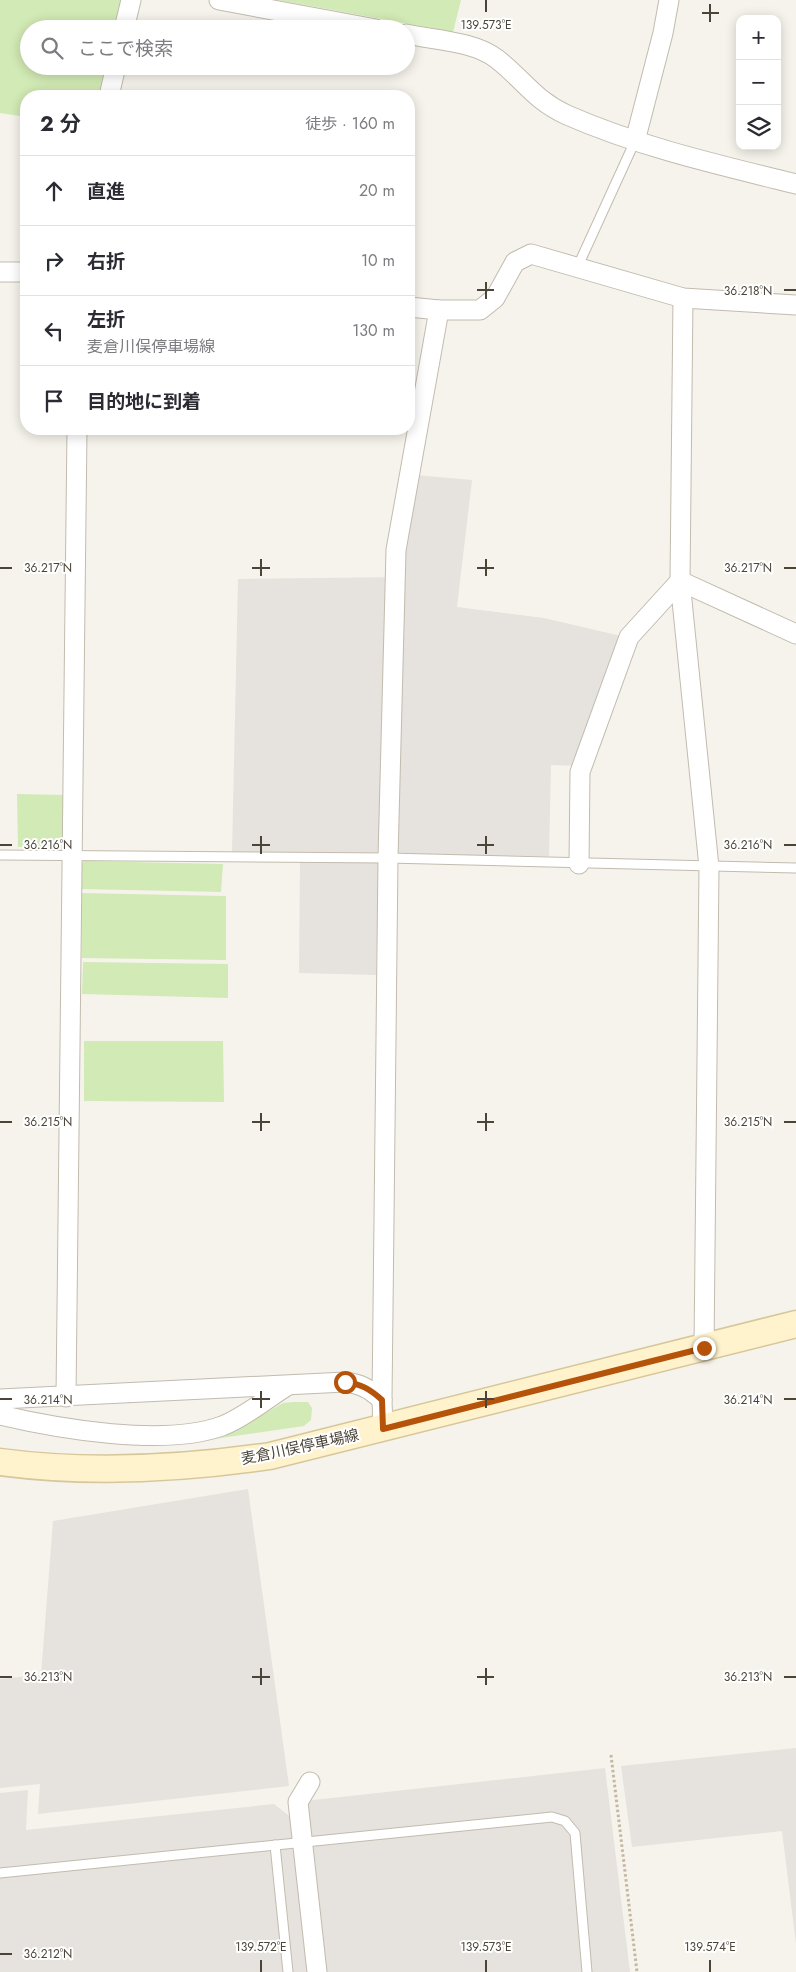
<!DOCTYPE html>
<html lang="ja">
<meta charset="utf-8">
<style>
body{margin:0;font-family:Jost,"Noto Sans JP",sans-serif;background:#f2f2f3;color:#2b2b33}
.controls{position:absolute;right:15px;top:15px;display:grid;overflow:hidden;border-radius:10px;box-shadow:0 2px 12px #0003}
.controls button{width:45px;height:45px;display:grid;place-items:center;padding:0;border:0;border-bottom:1px solid #e1e1e2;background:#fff;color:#2b2b33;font:25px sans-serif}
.stop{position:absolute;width:15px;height:15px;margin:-11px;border:4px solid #b45309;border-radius:50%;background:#fff}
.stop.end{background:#b45309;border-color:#fff;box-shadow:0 1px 5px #0008}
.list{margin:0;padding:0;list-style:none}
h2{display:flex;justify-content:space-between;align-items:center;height:65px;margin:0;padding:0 20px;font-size:21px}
h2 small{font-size:16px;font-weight:400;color:#7c7c81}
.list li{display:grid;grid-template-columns:32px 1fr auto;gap:15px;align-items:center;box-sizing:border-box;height:70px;padding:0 20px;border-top:1px solid #e1e1e2}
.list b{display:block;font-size:19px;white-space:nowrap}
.list p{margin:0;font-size:16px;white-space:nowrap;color:#7c7c81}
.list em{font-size:16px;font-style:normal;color:#7c7c81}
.icon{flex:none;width:28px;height:28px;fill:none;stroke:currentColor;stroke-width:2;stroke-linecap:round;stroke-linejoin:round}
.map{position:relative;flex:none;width:796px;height:1972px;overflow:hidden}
.search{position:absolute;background:#fff;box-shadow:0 2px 12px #0003;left:20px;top:20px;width:395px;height:55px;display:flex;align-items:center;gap:12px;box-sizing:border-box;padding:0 18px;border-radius:28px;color:#7c7c81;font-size:19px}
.panel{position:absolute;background:#fff;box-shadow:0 2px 12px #0003;left:20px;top:90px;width:395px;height:345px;border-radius:20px}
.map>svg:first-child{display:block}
</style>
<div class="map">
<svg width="796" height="1972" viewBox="0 0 796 1972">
<rect width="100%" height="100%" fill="#f6f3ec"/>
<g fill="#e6e2dd">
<path d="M415,475L472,480L457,607L544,618L621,636L578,766L551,765L549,856L379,855L376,975L299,973L300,854L232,853L238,579L400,577Z"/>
<path d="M248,1489L289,1786L38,1814L40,1784L0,1788V1679L41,1675L53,1521Z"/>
<path d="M796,1748V1944L782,1831L632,1847L621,1766Z"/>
<path d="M605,1768L630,1972H323L304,1801Z"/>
<path d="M28,1790L26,1830L274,1804L292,1818L308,1972H0V1793Z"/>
</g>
<g fill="#d2eab5">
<path d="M0,0H121L115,29H29V66H106L99,96H26V117L0,113Z"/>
<path d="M278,0H461L453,32Z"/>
<path d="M17,794L65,795V839L59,848L18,847Z"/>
<path d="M84,861L223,864L221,892L80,889L79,867Z"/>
<path d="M81,893L226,896V960L82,958Z"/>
<path d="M83,962L228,964V998L82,994Z"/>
<path d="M84,1041H223L224,1102L84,1101Z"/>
<path d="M294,1402H308L312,1408L311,1420L304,1426L207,1440L259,1417L283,1403Z"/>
</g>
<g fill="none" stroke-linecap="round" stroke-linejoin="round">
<g stroke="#c2bbae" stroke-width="11">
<g id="service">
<path d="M577,268L635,141"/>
<path d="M0,855L388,858L796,868"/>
<path d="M275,1845L288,1972"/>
<path d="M0,1873L552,1817L565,1821L575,1833L587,1972"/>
</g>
</g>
<g stroke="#c2bbae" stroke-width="21">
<g id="minor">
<path d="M219,0L376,29"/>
<path d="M124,29L131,0"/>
<path d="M406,34C434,40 474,41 497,59C524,80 534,100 567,115C640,147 719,165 796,184"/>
<path d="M109,96L116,66"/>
<path d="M635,141L663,33L669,0"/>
<path d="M0,272H26"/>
<path d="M683,298L680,581L709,867L704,1348"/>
<path d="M409,307L439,310H480L495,298L515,262L531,254L683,298L796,305"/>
<path d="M579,864L580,772L629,637L680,581L796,634"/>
<path d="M66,1397L77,429"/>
<path d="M0,1399L345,1382C361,1384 370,1389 382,1400"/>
<path d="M0,1415C59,1429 164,1447 222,1426C245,1417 266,1399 287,1386"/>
<path d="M383,1429L382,1400L388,858L396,550L439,310"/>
<path d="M310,1782L298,1802L317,1972"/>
</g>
</g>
<g stroke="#d6c79b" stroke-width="29">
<path id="secondary" d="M0,1462C90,1474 181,1469 270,1456L796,1324"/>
</g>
<path stroke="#c4b79f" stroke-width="3" stroke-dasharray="2.5 2.5" stroke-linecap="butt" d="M611,1755L637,1972"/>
<use href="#service" stroke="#fff" stroke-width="9"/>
<use href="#minor" stroke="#fff" stroke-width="19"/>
<use href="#secondary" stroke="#fff3cd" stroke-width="26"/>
</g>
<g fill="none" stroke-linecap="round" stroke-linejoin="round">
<path stroke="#b45309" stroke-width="6" d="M345,1382C361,1384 370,1389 382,1400L383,1429L704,1348"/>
</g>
<path fill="none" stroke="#4b4439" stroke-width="2" d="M486,0V12M710,4V22M702,13H719M486,282V299M477,290H494M784,290H796M261,559V576M486,559V576M0,568H12M252,568H270M477,568H494M784,568H796M261,836V854M486,836V854M0,845H12M252,845H270M477,845H494M784,845H796M261,1113V1131M486,1113V1131M0,1122H12M252,1122H270M477,1122H494M784,1122H796M261,1391V1408M486,1391V1408M0,1399H12M252,1399H270M477,1399H494M784,1399H796M261,1668V1685M486,1668V1685M0,1677H12M252,1677H270M477,1677H494M784,1677H796M0,1954H12M261,1960V1972M486,1960V1972M710,1960V1972"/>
<g text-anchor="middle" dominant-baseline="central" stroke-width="4" stroke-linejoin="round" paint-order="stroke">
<g font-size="15" fill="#4b4439" stroke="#fff">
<text transform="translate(300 1447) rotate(-12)">麦倉川俣停車場線</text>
</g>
</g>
<g font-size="12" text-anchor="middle" fill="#4b4439" stroke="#fff" stroke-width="4" stroke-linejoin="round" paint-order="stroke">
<text x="486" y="29">139.573°E</text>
<text x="748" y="295">36.218°N</text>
<text x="48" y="572">36.217°N</text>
<text x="748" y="572">36.217°N</text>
<text x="48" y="849">36.216°N</text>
<text x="748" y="849">36.216°N</text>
<text x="48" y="1126">36.215°N</text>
<text x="748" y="1126">36.215°N</text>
<text x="48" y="1404">36.214°N</text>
<text x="748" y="1404">36.214°N</text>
<text x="48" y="1681">36.213°N</text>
<text x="748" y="1681">36.213°N</text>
<text x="261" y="1951">139.572°E</text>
<text x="486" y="1951">139.573°E</text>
<text x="710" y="1951">139.574°E</text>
<text x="48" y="1958">36.212°N</text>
</g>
</svg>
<div class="controls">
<button>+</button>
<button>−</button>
<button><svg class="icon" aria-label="layers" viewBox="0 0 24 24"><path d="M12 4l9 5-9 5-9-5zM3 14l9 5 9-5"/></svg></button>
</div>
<div class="stop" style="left:345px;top:1382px"></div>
<div class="stop end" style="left:704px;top:1348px"></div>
<div class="search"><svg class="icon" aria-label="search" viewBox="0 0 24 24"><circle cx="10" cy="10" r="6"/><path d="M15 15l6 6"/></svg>ここで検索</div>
<section class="panel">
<h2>2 分<small>徒歩 · 160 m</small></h2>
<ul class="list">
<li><svg class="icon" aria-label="ahead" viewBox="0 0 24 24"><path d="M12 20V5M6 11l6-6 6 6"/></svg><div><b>直進</b></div><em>20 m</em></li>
<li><svg class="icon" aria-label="right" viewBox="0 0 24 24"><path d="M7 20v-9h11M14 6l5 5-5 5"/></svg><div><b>右折</b></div><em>10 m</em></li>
<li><svg class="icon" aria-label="left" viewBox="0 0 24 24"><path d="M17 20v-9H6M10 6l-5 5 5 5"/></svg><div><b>左折</b><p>麦倉川俣停車場線</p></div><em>130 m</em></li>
<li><svg class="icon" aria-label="arrive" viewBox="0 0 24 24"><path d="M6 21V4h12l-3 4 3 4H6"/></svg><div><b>目的地に到着</b></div></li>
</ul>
</section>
</div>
